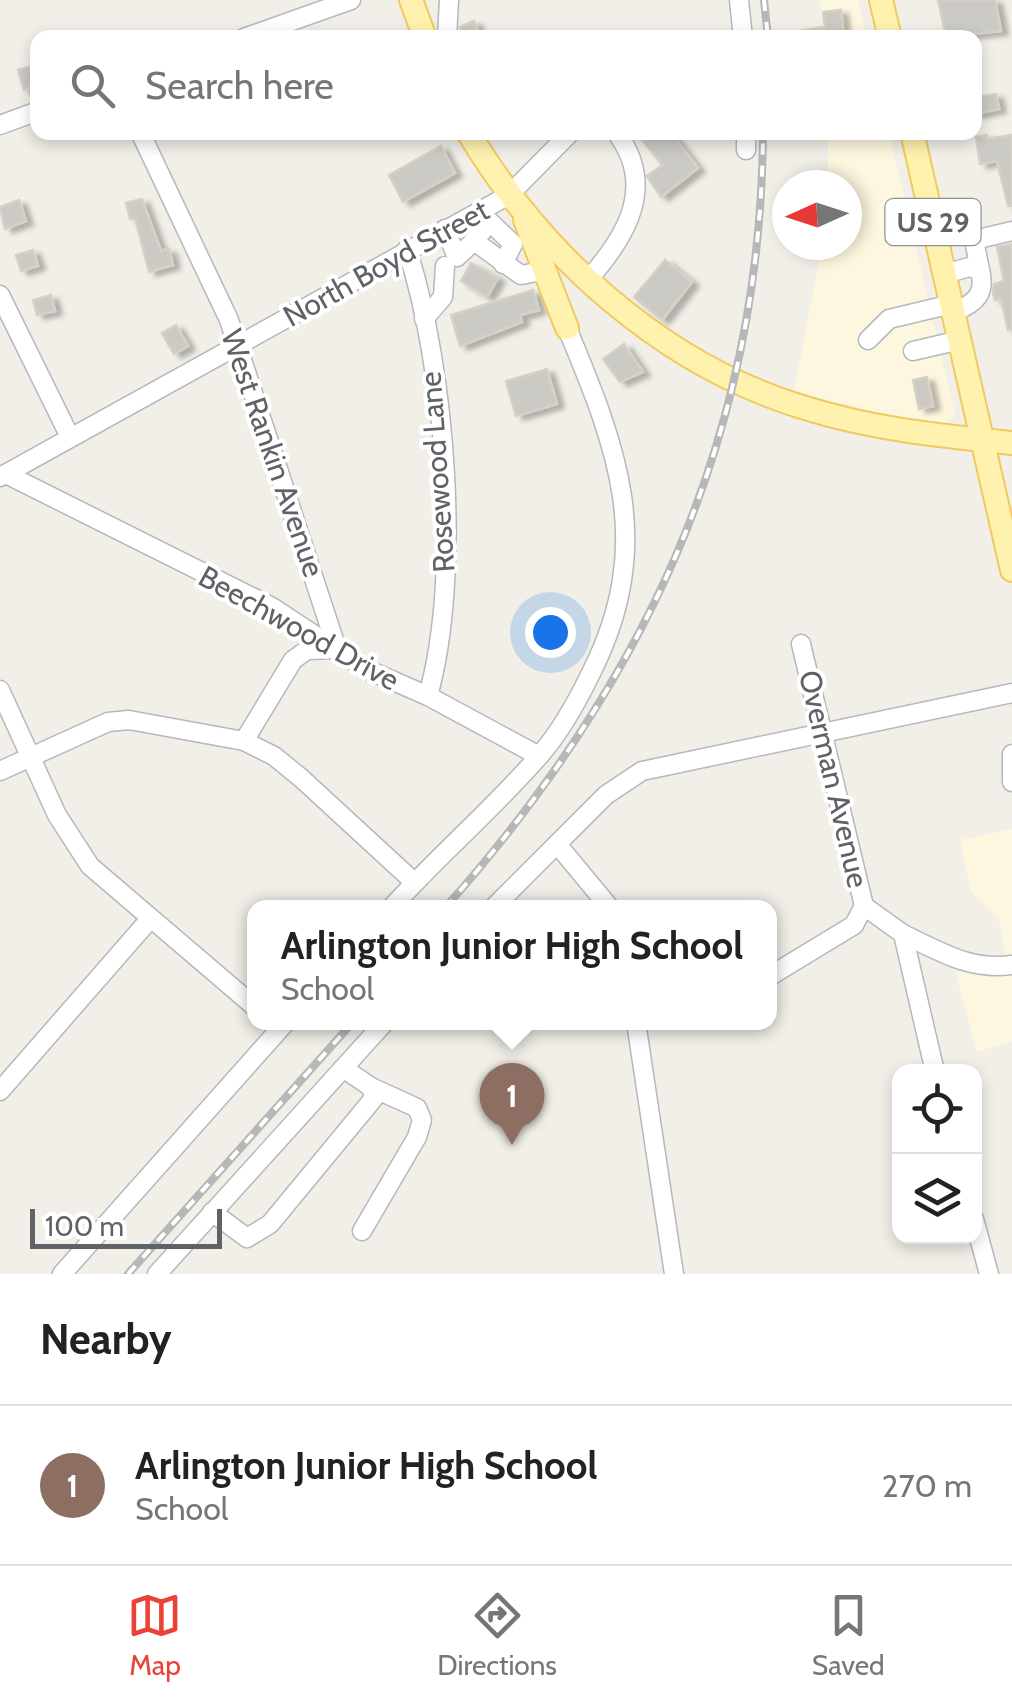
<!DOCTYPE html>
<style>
body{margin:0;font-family:Cabin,sans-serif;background:#f2f2f2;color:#222}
.controls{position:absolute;right:30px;bottom:30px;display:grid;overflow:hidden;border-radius:20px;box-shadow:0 5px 15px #0003}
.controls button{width:90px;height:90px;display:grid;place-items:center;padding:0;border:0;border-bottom:2px solid #e0e0e0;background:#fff;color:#222;font:50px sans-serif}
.compass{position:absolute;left:772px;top:170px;width:90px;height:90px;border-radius:50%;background:#fff;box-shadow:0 5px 15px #0003;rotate:267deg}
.scale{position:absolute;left:30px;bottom:25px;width:192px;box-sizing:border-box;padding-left:10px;border:5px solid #5f6368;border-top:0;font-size:28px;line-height:35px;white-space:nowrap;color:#5f6368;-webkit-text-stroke:8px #fff;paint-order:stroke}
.you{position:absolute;left:550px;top:632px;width:35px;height:35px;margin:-25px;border:8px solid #fff;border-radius:50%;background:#1a73e8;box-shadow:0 0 0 15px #1a73e833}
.badge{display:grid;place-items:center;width:65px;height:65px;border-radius:50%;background:#ea4335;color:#fff;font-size:32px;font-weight:700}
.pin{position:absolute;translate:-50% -82px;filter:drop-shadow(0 2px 5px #0008)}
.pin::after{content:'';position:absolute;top:52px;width:35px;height:30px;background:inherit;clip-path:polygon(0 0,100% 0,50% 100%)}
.popup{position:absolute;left:247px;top:900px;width:530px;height:130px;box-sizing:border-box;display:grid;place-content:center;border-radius:20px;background:#fff;filter:drop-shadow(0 2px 8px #0005);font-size:32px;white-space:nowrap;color:#767676}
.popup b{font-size:38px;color:#222}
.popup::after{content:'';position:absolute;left:50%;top:100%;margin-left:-20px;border:20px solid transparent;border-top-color:#fff}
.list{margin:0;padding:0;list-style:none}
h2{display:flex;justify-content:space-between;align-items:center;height:130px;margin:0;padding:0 40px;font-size:42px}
h2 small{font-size:32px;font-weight:400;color:#767676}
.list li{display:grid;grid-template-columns:65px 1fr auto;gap:30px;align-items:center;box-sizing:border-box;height:160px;padding:0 40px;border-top:2px solid #e0e0e0}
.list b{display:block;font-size:38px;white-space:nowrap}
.list p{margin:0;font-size:32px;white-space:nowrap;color:#767676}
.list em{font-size:32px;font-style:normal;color:#767676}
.icon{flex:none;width:55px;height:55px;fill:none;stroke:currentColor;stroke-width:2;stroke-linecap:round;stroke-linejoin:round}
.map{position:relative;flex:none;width:1012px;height:1274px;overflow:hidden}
.search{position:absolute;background:#fff;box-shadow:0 5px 15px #0003;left:30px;right:30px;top:30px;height:110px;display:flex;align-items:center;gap:25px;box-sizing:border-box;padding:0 35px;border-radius:20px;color:#767676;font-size:38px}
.sheet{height:290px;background:#fff}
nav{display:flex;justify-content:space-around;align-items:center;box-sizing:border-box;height:140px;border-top:2px solid #e0e0e0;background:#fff;font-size:28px;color:#767676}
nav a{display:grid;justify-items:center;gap:5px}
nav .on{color:#ea4335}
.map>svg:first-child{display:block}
</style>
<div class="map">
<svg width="1012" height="1274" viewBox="0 0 1012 1274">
<defs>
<filter id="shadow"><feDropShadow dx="7" dy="4" stdDeviation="2.5" flood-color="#0004"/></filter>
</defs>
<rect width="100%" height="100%" fill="#f1efe8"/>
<g fill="#fef7e0">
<path d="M820,0H858L867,37H824Z"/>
<path d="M828,133H889L955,414L946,424L885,415L794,391L822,245H847V185H828Z"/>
<path d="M1012,829V1041L977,1052L955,971L1009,974L999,920L971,892L960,840Z"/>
</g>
<g fill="#cccac5" stroke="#d6d1c6" stroke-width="2.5" filter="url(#shadow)">
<path d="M938,0H995L1001,31L946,37Z"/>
<path d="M841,10L844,38H797V31L825,27L823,12Z"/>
<path d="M474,21L481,38H460V27Z"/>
<path d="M38,65V82L24,90L18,70Z"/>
<path d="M996,94L999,109L974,114V98Z"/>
<path d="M636,132H670L698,168L661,197L647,176L662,165Z"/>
<path d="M987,135V139L1011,135L1012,206H1008L997,161L980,164L976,137Z"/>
<path d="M441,146L455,173L403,202L389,175Z"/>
<path d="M142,199L161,251L169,249L173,265L149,272L135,218L130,219L126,203Z"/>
<path d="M19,200L26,221L5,229L0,207Z"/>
<path d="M1012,244V329L1008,330L1001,298L995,300L993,292L994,284L1004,281L997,247Z"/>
<path d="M33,250L38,266L21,271L16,255Z"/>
<path d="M665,260L692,282L662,320L634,297Z"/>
<path d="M471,263L498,278L487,297L461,281Z"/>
<path d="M533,290L539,310L520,315L522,322L460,346L451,315Z"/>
<path d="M51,295L55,311L37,315L33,300Z"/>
<path d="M176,325L188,346L174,354L162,333Z"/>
<path d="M624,344L643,372L620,382L603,359Z"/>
<path d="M547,369L557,404L516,416L506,381Z"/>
<path d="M927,377L933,406L919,409L913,380Z"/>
</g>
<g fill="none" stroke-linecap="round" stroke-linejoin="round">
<g stroke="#b5b8bc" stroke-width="21">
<g id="minor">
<path d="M739,0L743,38"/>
<path d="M244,38L351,0"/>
<path d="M447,38L449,0"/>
<path d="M0,125L38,111"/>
<path d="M140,132L229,320L337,649L307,650L293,660L244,741"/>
<path d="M746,132V150"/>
<path d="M445,229L457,257L474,241L521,275L542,271"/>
<path d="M474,241L490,222L513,244L503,264"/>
<path d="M407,249C446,370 462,574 428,696"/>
<path d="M980,270L974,240L1012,231"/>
<path d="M945,274L969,267L980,270C986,294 976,303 954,312"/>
<path d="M587,281C627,236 657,186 616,132"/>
<path d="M0,295L69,435"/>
<path d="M424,319L443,297L445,266"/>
<path d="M868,340L889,319L952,304"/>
<path d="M913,351L960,340"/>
<path d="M6,474L272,607L366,669L428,696L539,756"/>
<path d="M0,477L509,195L571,132"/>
<path d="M801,644L864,906L903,934L935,1072"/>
<path d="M0,690L57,815L90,866L255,1007"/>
<path d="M1012,754V782"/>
<path d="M0,771L108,722L129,720L244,741L274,756L301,778L414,882"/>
<path d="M557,844L610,908"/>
<path d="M391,908C439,855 494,808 540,755C562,730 578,700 592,671C655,544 618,450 567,328"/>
<path d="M493,908L606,795L642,771L1012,693"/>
<path d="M903,934C939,951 970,971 1012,965"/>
<path d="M770,976L854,925L864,906"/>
<path d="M636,1022L674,1274"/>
<path d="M0,1091L150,919"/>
<path d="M212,1212L247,1238L270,1224L374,1098L371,1087L343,1068"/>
<path d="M974,1219L989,1274"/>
<path d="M362,1231L417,1137L422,1120L417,1108L371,1087"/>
<path d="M62,1274L286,1022"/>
<path d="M157,1274L385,1022"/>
</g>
</g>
<g stroke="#f2c960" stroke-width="26">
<g id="major">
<path d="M411,0L425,38"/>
<path d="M881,0L890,38"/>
<path d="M468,132C542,256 662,364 802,407C871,429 941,436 1012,443"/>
<path d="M912,132L1012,570"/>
<path d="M525,220L567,328"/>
</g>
</g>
<use href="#minor" stroke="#fff" stroke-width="18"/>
<use href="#major" stroke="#fff2af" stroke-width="22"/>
<g stroke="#b6b7b8" stroke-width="8">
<g id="rail">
<path d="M764,0L768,38"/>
<path d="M445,908C645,683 761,437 763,132"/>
<path d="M128,1274L353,1022"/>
</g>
</g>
<use href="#rail" stroke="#fff" stroke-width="4" stroke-dasharray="11" stroke-linecap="butt"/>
</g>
<g text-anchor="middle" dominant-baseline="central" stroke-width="8" stroke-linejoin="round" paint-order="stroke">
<rect fill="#fff" stroke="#8f9295" stroke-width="2.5" x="885.5" y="199" width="95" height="46" rx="8"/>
<g font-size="28" font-weight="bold" fill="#5f6368">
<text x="933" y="222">US 29</text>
</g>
<g font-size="30" fill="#5f6368" stroke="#fff">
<text transform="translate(386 263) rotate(-29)">North Boyd Street</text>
<text transform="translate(273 453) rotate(71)">West Rankin Avenue</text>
<text transform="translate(437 472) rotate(-94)">Rosewood Lane</text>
<text transform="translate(299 628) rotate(29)">Beechwood Drive</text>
<text transform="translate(834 779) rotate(77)">Overman Avenue</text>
</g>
</g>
</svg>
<div class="controls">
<button><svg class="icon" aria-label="locate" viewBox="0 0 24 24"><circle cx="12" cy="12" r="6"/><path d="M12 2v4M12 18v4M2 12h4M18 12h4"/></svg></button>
<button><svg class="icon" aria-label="layers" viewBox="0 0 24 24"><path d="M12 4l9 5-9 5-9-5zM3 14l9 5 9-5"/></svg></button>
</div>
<svg class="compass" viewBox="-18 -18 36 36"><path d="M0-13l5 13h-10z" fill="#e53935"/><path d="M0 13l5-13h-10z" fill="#767676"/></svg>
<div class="scale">100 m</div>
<div class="you"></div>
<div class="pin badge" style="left:512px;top:1145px;background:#8d6e63">1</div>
<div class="popup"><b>Arlington Junior High School</b>School</div>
<div class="search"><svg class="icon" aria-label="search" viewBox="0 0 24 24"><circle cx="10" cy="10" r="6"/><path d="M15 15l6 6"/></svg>Search here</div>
</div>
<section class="sheet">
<h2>Nearby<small></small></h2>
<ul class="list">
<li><span class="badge" style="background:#8d6e63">1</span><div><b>Arlington Junior High School</b><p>School</p></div><em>270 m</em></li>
</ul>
</section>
<nav>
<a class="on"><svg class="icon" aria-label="map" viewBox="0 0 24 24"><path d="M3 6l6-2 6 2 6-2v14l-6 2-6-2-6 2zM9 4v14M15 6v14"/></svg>Map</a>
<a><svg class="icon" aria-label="directions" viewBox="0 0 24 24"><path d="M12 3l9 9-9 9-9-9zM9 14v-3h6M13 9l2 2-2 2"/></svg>Directions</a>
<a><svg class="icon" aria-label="saved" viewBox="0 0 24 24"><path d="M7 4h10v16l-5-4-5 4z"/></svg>Saved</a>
</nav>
